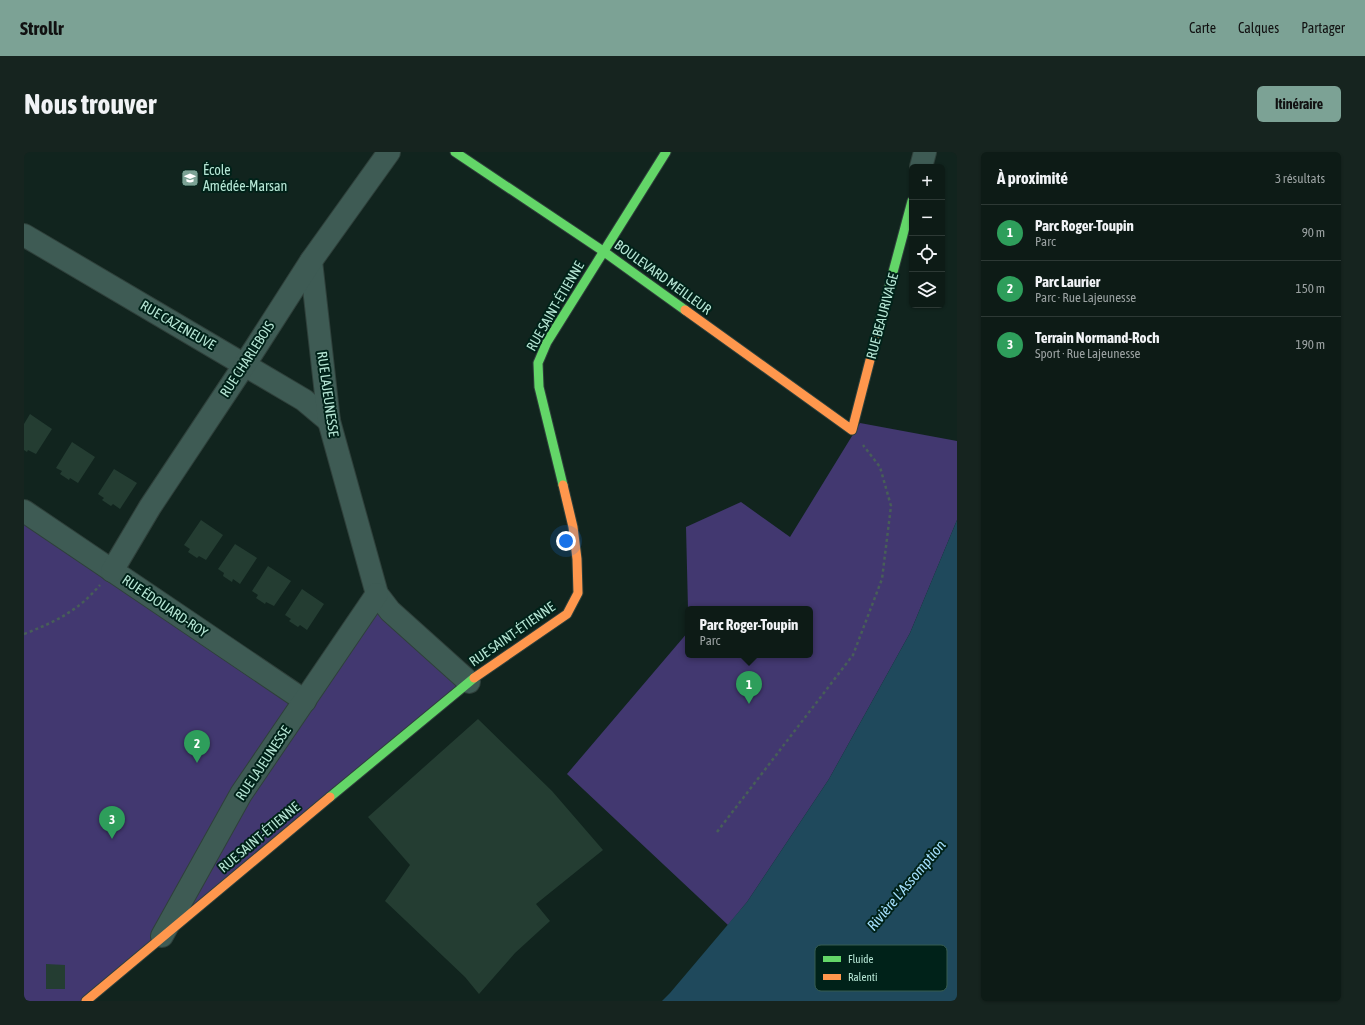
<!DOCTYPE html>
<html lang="fr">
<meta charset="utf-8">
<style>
body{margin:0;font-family:"Asap Condensed",sans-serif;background:#16241f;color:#f1f3f6}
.controls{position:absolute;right:12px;top:12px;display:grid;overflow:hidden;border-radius:6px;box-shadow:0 1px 3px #0004}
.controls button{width:36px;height:36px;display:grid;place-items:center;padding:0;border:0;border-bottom:1px solid #2d3935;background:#0d1b16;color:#f1f3f6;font:20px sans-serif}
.you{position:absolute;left:542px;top:389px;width:14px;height:14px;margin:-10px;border:3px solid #fff;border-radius:50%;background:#1a73e8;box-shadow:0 0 0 6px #1a73e833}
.badge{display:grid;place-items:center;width:26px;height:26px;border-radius:50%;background:#7ca295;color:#fff;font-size:13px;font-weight:700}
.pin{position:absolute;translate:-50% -33px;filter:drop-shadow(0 1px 2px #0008)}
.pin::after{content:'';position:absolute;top:21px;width:14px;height:12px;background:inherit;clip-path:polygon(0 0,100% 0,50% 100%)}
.popup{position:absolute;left:661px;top:454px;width:128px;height:52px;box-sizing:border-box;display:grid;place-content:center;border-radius:6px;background:#0d1b16;filter:drop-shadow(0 1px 3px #0005);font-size:13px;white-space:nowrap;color:#9aa1a1}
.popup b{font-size:15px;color:#f1f3f6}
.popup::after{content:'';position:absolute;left:50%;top:100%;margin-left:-8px;border:8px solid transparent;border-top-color:#0d1b16}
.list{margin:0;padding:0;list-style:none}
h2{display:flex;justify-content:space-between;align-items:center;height:52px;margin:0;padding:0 16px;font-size:17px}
h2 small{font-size:13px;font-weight:400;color:#9aa1a1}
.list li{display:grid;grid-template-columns:26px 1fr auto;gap:12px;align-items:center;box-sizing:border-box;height:56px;padding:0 16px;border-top:1px solid #2d3935}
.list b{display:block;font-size:15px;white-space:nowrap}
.list p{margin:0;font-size:13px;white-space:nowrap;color:#9aa1a1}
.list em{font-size:13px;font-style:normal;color:#9aa1a1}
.icon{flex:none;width:22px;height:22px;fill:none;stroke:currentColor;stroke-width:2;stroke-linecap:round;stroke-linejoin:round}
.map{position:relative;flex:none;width:933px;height:849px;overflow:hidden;border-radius:6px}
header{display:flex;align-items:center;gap:24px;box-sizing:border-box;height:56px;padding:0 20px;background:#7ca295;color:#111}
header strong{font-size:19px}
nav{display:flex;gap:22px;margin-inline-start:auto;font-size:14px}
.intro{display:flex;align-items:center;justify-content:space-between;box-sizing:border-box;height:96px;padding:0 24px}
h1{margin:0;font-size:28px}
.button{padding:10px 18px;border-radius:6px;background:#7ca295;color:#111;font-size:14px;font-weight:700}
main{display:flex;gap:24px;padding:0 24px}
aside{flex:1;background:#0d1b16;border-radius:6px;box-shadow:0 1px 3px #0004}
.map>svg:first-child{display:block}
</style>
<header>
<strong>Strollr</strong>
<nav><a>Carte</a><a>Calques</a><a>Partager</a></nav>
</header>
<div class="intro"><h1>Nous trouver</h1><a class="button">Itinéraire</a></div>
<main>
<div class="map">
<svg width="933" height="849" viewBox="0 0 933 849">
<rect width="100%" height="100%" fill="#11241e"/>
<g fill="#423870">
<path d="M836,271L933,289V368L886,481L805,627L723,750L704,773L543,622L664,480V503H786V457H664L662,375L717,350L766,385Z"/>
<path d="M0,359L281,549L353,442L445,530L62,849H0Z"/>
</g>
<path fill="#1f495c" d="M933,368V849H638L646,841L723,750L805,627L886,481Z"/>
<g fill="#243d32">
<path d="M6,262L28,277L12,302L4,298L3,300L0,298V272Z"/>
<path d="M48,290L71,305L54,331L46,326L45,328L36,322L38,319L32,316Z"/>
<path d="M90,317L113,331L96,357L89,352L87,354L78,348L80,346L74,342Z"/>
<path d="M177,368L199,383L182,408L175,404L173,406L164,400L166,397L160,393Z"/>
<path d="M211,392L233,406L216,432L209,427L208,430L199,424L200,421L194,417Z"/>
<path d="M244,414L267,429L250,454L242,450L241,452L232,446L234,443L228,439Z"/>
<path d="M278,437L300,452L283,478L276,473L274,475L265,469L267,467L261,463Z"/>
<path d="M454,567L528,639L579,698L512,752L526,769L491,801L455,842L441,825L361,749L386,713L344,665Z"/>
<path d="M22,812L41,813V837H22Z"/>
</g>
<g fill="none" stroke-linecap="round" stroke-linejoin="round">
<g stroke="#2f403b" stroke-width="24">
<g id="street">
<path d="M897,15L901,0"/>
<path d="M0,83L280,248L305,269"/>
<path d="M287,109L305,269L353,442L366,459L445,530"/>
<path d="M0,359L281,549"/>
<path d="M88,419L126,355L221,212L287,109L365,0"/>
<path d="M138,784L217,642L353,442"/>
</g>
</g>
<g stroke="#2f403b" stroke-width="11">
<g id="fast">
<path d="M431,0L579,99L661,158"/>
<path d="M861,150L888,49"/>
<path d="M539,333L515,235L514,211L523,190L642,0"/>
<path d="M306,645L450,526"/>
</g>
</g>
<g stroke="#2f403b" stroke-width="11">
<g id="slow">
<path d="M661,158L828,278L861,150"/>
<path d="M450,526L543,462L554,441L553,407L549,375L539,333"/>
<path d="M62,849L306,645"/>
</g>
</g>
<g stroke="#475e58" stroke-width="2.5" stroke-dasharray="3 3" stroke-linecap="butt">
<path d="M0,482C31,470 54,459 76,433"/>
<path d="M693,680L829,503L858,427L867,354L856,315L839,293"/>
</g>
<use href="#street" stroke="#3e5b54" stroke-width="22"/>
<use href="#fast" stroke="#63d668" stroke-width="9"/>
<use href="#slow" stroke="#ff974d" stroke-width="9"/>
</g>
<defs>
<g id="school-square" transform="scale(0.9)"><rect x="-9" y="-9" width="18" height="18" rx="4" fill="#7ca295" stroke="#002219"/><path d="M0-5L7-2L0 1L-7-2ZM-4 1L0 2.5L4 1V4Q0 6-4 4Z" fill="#fff"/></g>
</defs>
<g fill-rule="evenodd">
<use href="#school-square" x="166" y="26"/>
</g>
<g text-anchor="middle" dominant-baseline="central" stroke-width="4" stroke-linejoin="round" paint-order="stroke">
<g font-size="14" fill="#b6e6d5" stroke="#002219" text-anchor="start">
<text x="179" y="18">École<tspan x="179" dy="16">Amédée-Marsan</tspan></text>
</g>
<g font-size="14" fill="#b6e6d5" stroke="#002219">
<text transform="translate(639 125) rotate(36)">BOULEVARD MEILLEUR</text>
<text transform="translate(531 154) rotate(-60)">RUE SAINT-ÉTIENNE</text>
<text transform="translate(858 164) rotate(-75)">RUE BEAURIVAGE</text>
<text transform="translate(154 173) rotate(30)">RUE CAZENEUVE</text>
<text transform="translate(223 207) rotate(-57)">RUE CHARLEBOIS</text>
<text transform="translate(304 242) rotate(82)">RUE LAJEUNESSE</text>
<text transform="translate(141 454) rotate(34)">RUE ÉDOUARD-ROY</text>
<text transform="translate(488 482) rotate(-35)">RUE SAINT-ÉTIENNE</text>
<text transform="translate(239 611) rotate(-56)">RUE LAJEUNESSE</text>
<text transform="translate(235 685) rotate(-40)">RUE SAINT-ÉTIENNE</text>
</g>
<g font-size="15" font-style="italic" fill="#a3defc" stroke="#002219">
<text transform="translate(882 733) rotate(-50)">Rivière L'Assomption</text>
</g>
</g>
<rect x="791" y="793" width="132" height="46" rx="6" fill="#002219" stroke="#375d51" stroke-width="1"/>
<rect x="799" y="804" width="18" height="6" fill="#63d668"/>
<rect x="799" y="822" width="18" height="6" fill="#ff974d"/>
<g font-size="11" fill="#b6e6d5">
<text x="824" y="811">Fluide</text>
<text x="824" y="829">Ralenti</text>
</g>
</svg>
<div class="controls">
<button>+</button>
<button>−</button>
<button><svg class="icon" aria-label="locate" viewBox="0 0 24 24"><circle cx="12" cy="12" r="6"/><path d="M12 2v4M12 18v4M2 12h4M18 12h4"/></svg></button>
<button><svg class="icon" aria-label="layers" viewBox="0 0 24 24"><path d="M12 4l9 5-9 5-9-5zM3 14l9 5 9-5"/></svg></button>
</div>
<div class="you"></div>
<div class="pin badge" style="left:725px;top:552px;background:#2e9e5b">1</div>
<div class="popup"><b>Parc Roger-Toupin</b>Parc</div>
<div class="pin badge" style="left:173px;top:611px;background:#2e9e5b">2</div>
<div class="pin badge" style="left:88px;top:687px;background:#2e9e5b">3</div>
</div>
<aside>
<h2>À proximité<small>3 résultats</small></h2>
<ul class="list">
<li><span class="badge" style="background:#2e9e5b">1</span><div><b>Parc Roger-Toupin</b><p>Parc</p></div><em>90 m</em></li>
<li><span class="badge" style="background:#2e9e5b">2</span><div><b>Parc Laurier</b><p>Parc · Rue Lajeunesse</p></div><em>150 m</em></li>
<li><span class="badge" style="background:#2e9e5b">3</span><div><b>Terrain Normand-Roch</b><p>Sport · Rue Lajeunesse</p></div><em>190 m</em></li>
</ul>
</aside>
</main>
